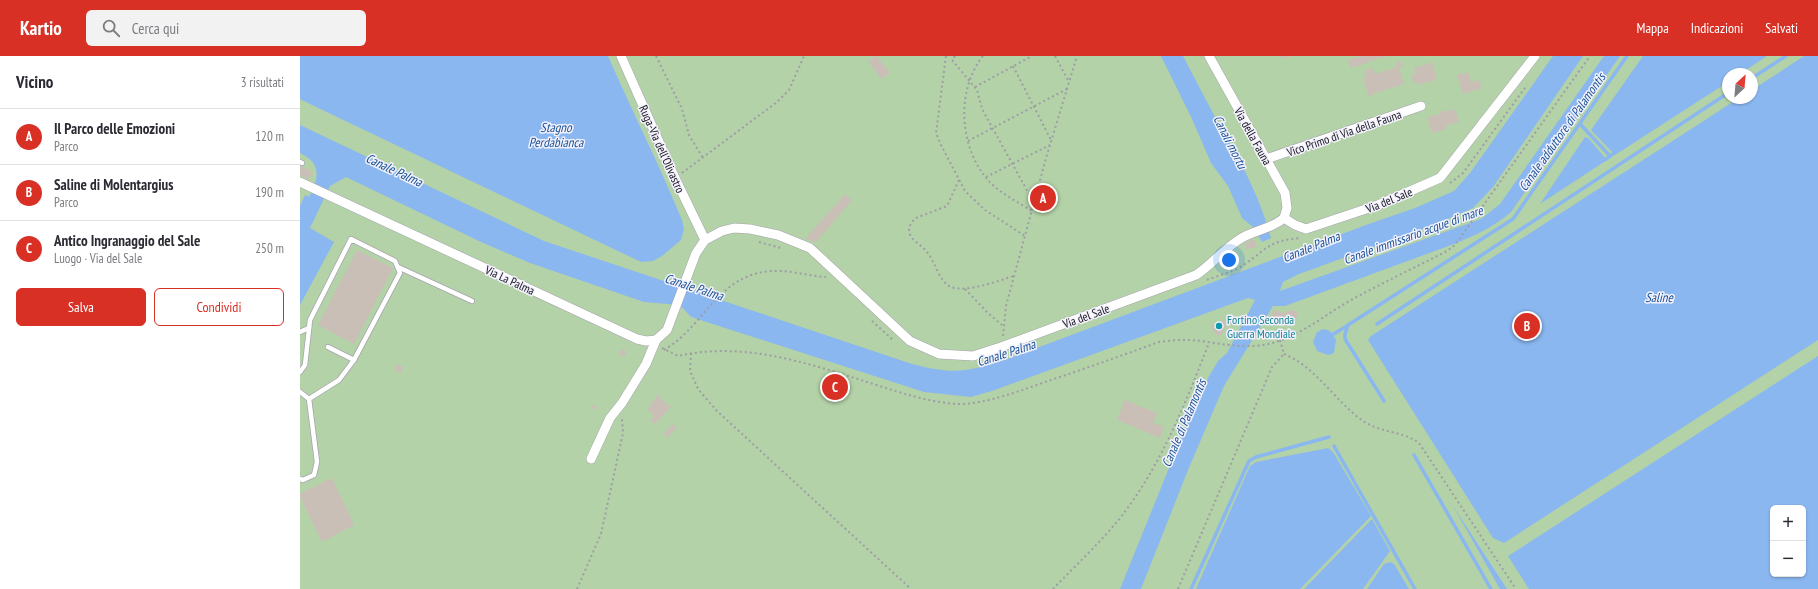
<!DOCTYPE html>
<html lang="it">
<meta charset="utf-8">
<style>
body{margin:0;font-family:"PT Sans Narrow",sans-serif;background:#f2f2f3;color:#2b2b33}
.controls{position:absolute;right:12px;bottom:12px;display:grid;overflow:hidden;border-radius:6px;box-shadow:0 1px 3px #0004}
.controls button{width:36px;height:36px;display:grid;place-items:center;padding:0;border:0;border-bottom:1px solid #e1e1e2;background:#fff;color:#2b2b33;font:20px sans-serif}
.compass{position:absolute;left:1422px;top:12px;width:36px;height:36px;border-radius:50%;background:#fff;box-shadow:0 1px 3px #0004;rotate:26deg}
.you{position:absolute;left:929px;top:204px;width:14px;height:14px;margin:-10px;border:3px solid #fff;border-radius:50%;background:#1a73e8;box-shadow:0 0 0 6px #1a73e833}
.badge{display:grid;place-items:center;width:26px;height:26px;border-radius:50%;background:#d93025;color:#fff;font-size:13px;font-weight:700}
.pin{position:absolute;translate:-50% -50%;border:2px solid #fff;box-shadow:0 1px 4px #0006}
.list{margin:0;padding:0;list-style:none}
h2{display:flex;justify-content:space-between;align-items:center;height:52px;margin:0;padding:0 16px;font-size:17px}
h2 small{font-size:13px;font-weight:400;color:#7c7c81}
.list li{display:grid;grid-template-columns:26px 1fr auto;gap:12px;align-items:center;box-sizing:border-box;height:56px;padding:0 16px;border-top:1px solid #e1e1e2}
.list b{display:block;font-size:15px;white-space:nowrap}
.list p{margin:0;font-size:13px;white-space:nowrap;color:#7c7c81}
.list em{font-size:13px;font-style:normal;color:#7c7c81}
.actions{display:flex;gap:8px;padding:12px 16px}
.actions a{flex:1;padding:9px 0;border:1px solid #d93025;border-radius:6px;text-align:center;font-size:14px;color:#d93025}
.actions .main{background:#d93025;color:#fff}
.icon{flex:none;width:22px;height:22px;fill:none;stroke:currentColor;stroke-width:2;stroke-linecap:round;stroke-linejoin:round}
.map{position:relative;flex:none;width:1518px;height:533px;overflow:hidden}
header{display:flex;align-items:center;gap:24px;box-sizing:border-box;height:56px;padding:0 20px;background:#d93025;color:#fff}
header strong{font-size:19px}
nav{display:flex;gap:22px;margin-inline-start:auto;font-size:14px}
.search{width:280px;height:36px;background:#f2f2f3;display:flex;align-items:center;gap:10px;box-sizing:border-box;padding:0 14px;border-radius:6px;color:#7c7c81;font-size:15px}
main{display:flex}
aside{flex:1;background:#fff}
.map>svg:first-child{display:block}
</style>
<header>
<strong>Kartio</strong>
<div class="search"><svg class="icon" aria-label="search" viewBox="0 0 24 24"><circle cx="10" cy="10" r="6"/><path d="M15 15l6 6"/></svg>Cerca qui</div>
<nav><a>Mappa</a><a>Indicazioni</a><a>Salvati</a></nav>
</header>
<main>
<aside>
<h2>Vicino<small>3 risultati</small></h2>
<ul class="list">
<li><span class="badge">A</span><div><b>Il Parco delle Emozioni</b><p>Parco</p></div><em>120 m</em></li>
<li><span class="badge">B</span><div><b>Saline di Molentargius</b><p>Parco</p></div><em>190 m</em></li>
<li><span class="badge">C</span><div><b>Antico Ingranaggio del Sale</b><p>Luogo · Via del Sale</p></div><em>250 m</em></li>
</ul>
<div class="actions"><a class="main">Salva</a><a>Condividi</a></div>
</aside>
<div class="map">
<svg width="1518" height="533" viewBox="0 0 1518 533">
<rect width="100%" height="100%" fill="#f3f1fd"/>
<path fill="#b4d2a7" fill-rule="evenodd" d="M0,0H1518V533H0ZM1428,18H1452V42H1428ZM1473,452H1503V518H1473Z"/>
<g fill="#8ab7f0" fill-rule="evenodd">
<path d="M0,0H308C332,55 359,108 382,164L384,173L381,184L362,200L353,205L341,206L14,50L0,43Z"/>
<path d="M861,0H883C897,26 910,53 925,79C944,111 961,145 971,182L962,186L953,171L942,162L928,130L911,107L892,63Z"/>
<path d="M1253,0H1283L1193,131L1173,152L1129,171L999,218L983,226L980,235L1181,163L1200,148L1304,0H1320L1211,156C1194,171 1176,179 1154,188L985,250H973L924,330L888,414L841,533H820L871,407L908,322L918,305L927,297L955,244L948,242L692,335L671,341L624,336L391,261L380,249L344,246L230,207L181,186L46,121L30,130L10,172L34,186L0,249V150L5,139L9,141C18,123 23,108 0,97V69L244,185L612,308C654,319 667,316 707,303L1066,169L1115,152L1154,135L1170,117Z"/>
<path d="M1343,0H1467L1440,18H1428V26L1315,99L1291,74Z"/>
<path d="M1504,0H1518V284L1204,487L1193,482L1068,284L1071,280L1439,42H1452V34Z"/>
<path d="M1285,81L1288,82L1307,104L1240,148Z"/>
<path d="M1023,273L1030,275L1036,284L1034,297L1028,299L1017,295L1013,286L1017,276Z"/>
<path d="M1518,300V533H1229L1208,500ZM1473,452H1503V518H1473Z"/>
<path d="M1028,392L1033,396L1071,460L1000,533H896L950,410L956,406Z"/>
<path d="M1153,450L1207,533H1200Z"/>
<path d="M1072,463L1090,495L1063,533H1004Z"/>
<path d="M1090,506L1094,508L1109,533H1067L1084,508Z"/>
</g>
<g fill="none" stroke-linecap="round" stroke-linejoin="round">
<g stroke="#8ab7f0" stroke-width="3.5">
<path d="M1452,22L1486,0"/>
<path d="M1280,68L1310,100"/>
<path d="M1306,103L1314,97"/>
<path d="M1077,268L1428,37"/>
<path d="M1032,279L1047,270"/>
<path d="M1084,345L1045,283V278L1048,269L1213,163L1327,0"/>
<path d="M1034,390L1115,533"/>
<path d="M1114,399L1191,533"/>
<path d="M891,533L949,405L956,401L1029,381"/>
</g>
</g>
<g fill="#c9bfb7">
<path d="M575,0H577L590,17L581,23L568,5Z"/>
<path d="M981,0H992L982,3Z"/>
<path d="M1061,0H1086L1051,12L1048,4Z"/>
<path d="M1101,5L1103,11L1099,12L1104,28L1072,38L1073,40L1069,41L1063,22L1066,21L1064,15L1073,12L1075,18L1097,11L1095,7Z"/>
<path d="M1132,6L1137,23L1119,29L1118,26L1114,27L1111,19L1116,18L1114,12Z"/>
<path d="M1168,16L1171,26L1179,24L1182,32L1163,38L1157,19Z"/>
<path d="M1155,53L1159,66L1145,70L1146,73L1132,77L1127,61L1141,58L1140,56L1146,54L1147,56Z"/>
<path d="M0,109L13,116L9,123L0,119Z"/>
<path d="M545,138L552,144L516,186L505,183Z"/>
<path d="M950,184H954L956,189L955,192H949L947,195L945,186L948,187Z"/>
<path d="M57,194L93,212L54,288L18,269Z"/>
<path d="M973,254L980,255L981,257L994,254L996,255L998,259L996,262L980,263L978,266L971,263Z"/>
<path d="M928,261L934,262V268L927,269L921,279H916L911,270L927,264Z"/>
<path d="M320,294H326V300H319Z"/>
<path d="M97,308L103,311L101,317L94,314Z"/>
<path d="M359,338L360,339L359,341L371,351L355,368L350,364L354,360L347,353L352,348L351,347Z"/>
<path d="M825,344L857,357L853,367L864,371L860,382L817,364Z"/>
<path d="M293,349L297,351L296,354L291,352Z"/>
<path d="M373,368L377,371L367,382L363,378Z"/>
<path d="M32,422L54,469L22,486L0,441V438Z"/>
</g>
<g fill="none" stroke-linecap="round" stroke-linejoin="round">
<g stroke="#a6a4b0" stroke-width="6">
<g id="lane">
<path d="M0,106L2,107"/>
<path d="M98,211L172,245"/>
<path d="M0,276L9,272"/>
<path d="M0,316L5,309L10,264L51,183L95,205L100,217L54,304L28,291"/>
<path d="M0,336L9,343L17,406L14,419L3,424L0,423"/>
<path d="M9,343L39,324L54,304"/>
</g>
</g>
<g stroke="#a6a4b0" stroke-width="10">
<g id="street">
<path d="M321,0L375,122L405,184"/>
<path d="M909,0L985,137L987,152L984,162"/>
<path d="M966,103L1121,50"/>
<path d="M0,126L337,283L346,285L356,284"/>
<path d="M291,403L310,362L322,347L346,308L356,284L367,274L396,197L405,184L422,175L434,172L450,173L478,179L510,192L610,285L639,298L673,300L701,291L896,219C912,208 924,193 940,183C954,174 972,173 984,162L995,169L1006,173L1078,149L1140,122L1235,0"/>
</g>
</g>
<g stroke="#9e9da6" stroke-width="2" stroke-dasharray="2 3" stroke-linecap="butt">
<path d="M356,0L382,53L389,79L403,102"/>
<path d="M646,0L636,77L641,89L665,135L685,154L725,180"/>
<path d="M655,0L652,4L677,34L682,53L734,147"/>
<path d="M683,0C656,34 659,90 687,123C698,136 716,145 732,155"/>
<path d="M755,0L769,26"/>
<path d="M713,10L751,84"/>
<path d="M675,31L732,0"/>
<path d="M668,85L767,33"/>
<path d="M382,117L477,46L489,34L504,0"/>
<path d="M686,121L750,89"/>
<path d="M659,124L647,150L616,162C612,165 609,170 609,175C610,184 622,189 627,196C635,205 639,226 651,231C667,237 697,225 714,220"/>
<path d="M1150,127L1163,117L1227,29"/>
<path d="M459,186L481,192"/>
<path d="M907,224C919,219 935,216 945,208C968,192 969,185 1000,182"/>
<path d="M665,233L688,257L703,270"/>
<path d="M572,265L594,285"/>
<path d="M703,280L706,250L746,102L777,0"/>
<path d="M980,284L984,298"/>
<path d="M362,292L378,300C443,285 508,307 570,327C599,336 627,346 657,348C684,349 725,333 751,324C787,312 823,299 859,286C873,284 887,283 901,285C923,288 946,293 968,288C1000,281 1024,259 1053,243C1084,226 1116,211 1147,195L1155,189L1290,0"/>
<path d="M364,294C405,270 418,218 472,215C490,214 508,220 526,221"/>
<path d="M391,297L390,315L398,333L417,355L611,533"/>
<path d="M984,298C1015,310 1036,346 1063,365C1081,377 1103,375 1119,387L1216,533"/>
<path d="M277,533L301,478L323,377L322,363"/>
<path d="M753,533C775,510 800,487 820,462C861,410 885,348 909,287"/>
<path d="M878,533L972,311L984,298"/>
</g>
<use href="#lane" stroke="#fff" stroke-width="4.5"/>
<use href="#street" stroke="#fff" stroke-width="9"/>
</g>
<circle fill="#0f9aa8" stroke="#f3f1fd" stroke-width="1.5" cx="919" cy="270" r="4"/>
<g text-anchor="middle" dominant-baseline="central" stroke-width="3" stroke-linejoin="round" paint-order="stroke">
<g font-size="12" fill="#16161a" stroke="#f3f1fd">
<text transform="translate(1044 77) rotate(-19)">Vico Primo di Via della Fauna</text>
<text transform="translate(953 80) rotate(61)">Via della Fauna</text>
<text transform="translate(362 93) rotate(66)">Ruga-Via dell'Olivastro</text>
<text transform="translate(1089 144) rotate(-22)">Via del Sale</text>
<text transform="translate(210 224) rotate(25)">Via La Palma</text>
<text transform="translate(786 260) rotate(-20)">Via del Sale</text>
</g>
<g font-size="12" fill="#0d838f" stroke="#f3f1fd" text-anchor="start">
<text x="927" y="263">Fortino Seconda<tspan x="927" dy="14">Guerra Mondiale</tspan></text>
</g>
<g font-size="13" font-style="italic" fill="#165295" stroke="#f3f1fd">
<text x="256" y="71">Stagno<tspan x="256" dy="15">Perdabianca</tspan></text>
<text transform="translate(1262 76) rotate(-55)">Canale adduttore di Palamontis</text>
<text transform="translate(930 86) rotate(63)">Canali mortu</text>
<text transform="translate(94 114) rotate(25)">Canale Palma</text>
<text transform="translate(1113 179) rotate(-20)">Canale immissario acque di mare</text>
<text transform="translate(1011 191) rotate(-22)">Canale Palma</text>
<text transform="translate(394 231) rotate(18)">Canale Palma</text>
<text x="1359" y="241">Saline</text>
<text transform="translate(706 297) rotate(-18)">Canale Palma</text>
<text transform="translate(884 367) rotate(-67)">Canale di Palamontis</text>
</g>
</g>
</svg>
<div class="controls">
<button>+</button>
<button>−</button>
</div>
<svg class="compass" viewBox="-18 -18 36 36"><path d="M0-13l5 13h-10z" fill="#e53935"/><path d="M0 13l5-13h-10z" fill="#7c7c81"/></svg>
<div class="you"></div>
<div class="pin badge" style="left:743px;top:142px">A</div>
<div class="pin badge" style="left:1227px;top:270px">B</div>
<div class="pin badge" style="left:535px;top:331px">C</div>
</div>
</main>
